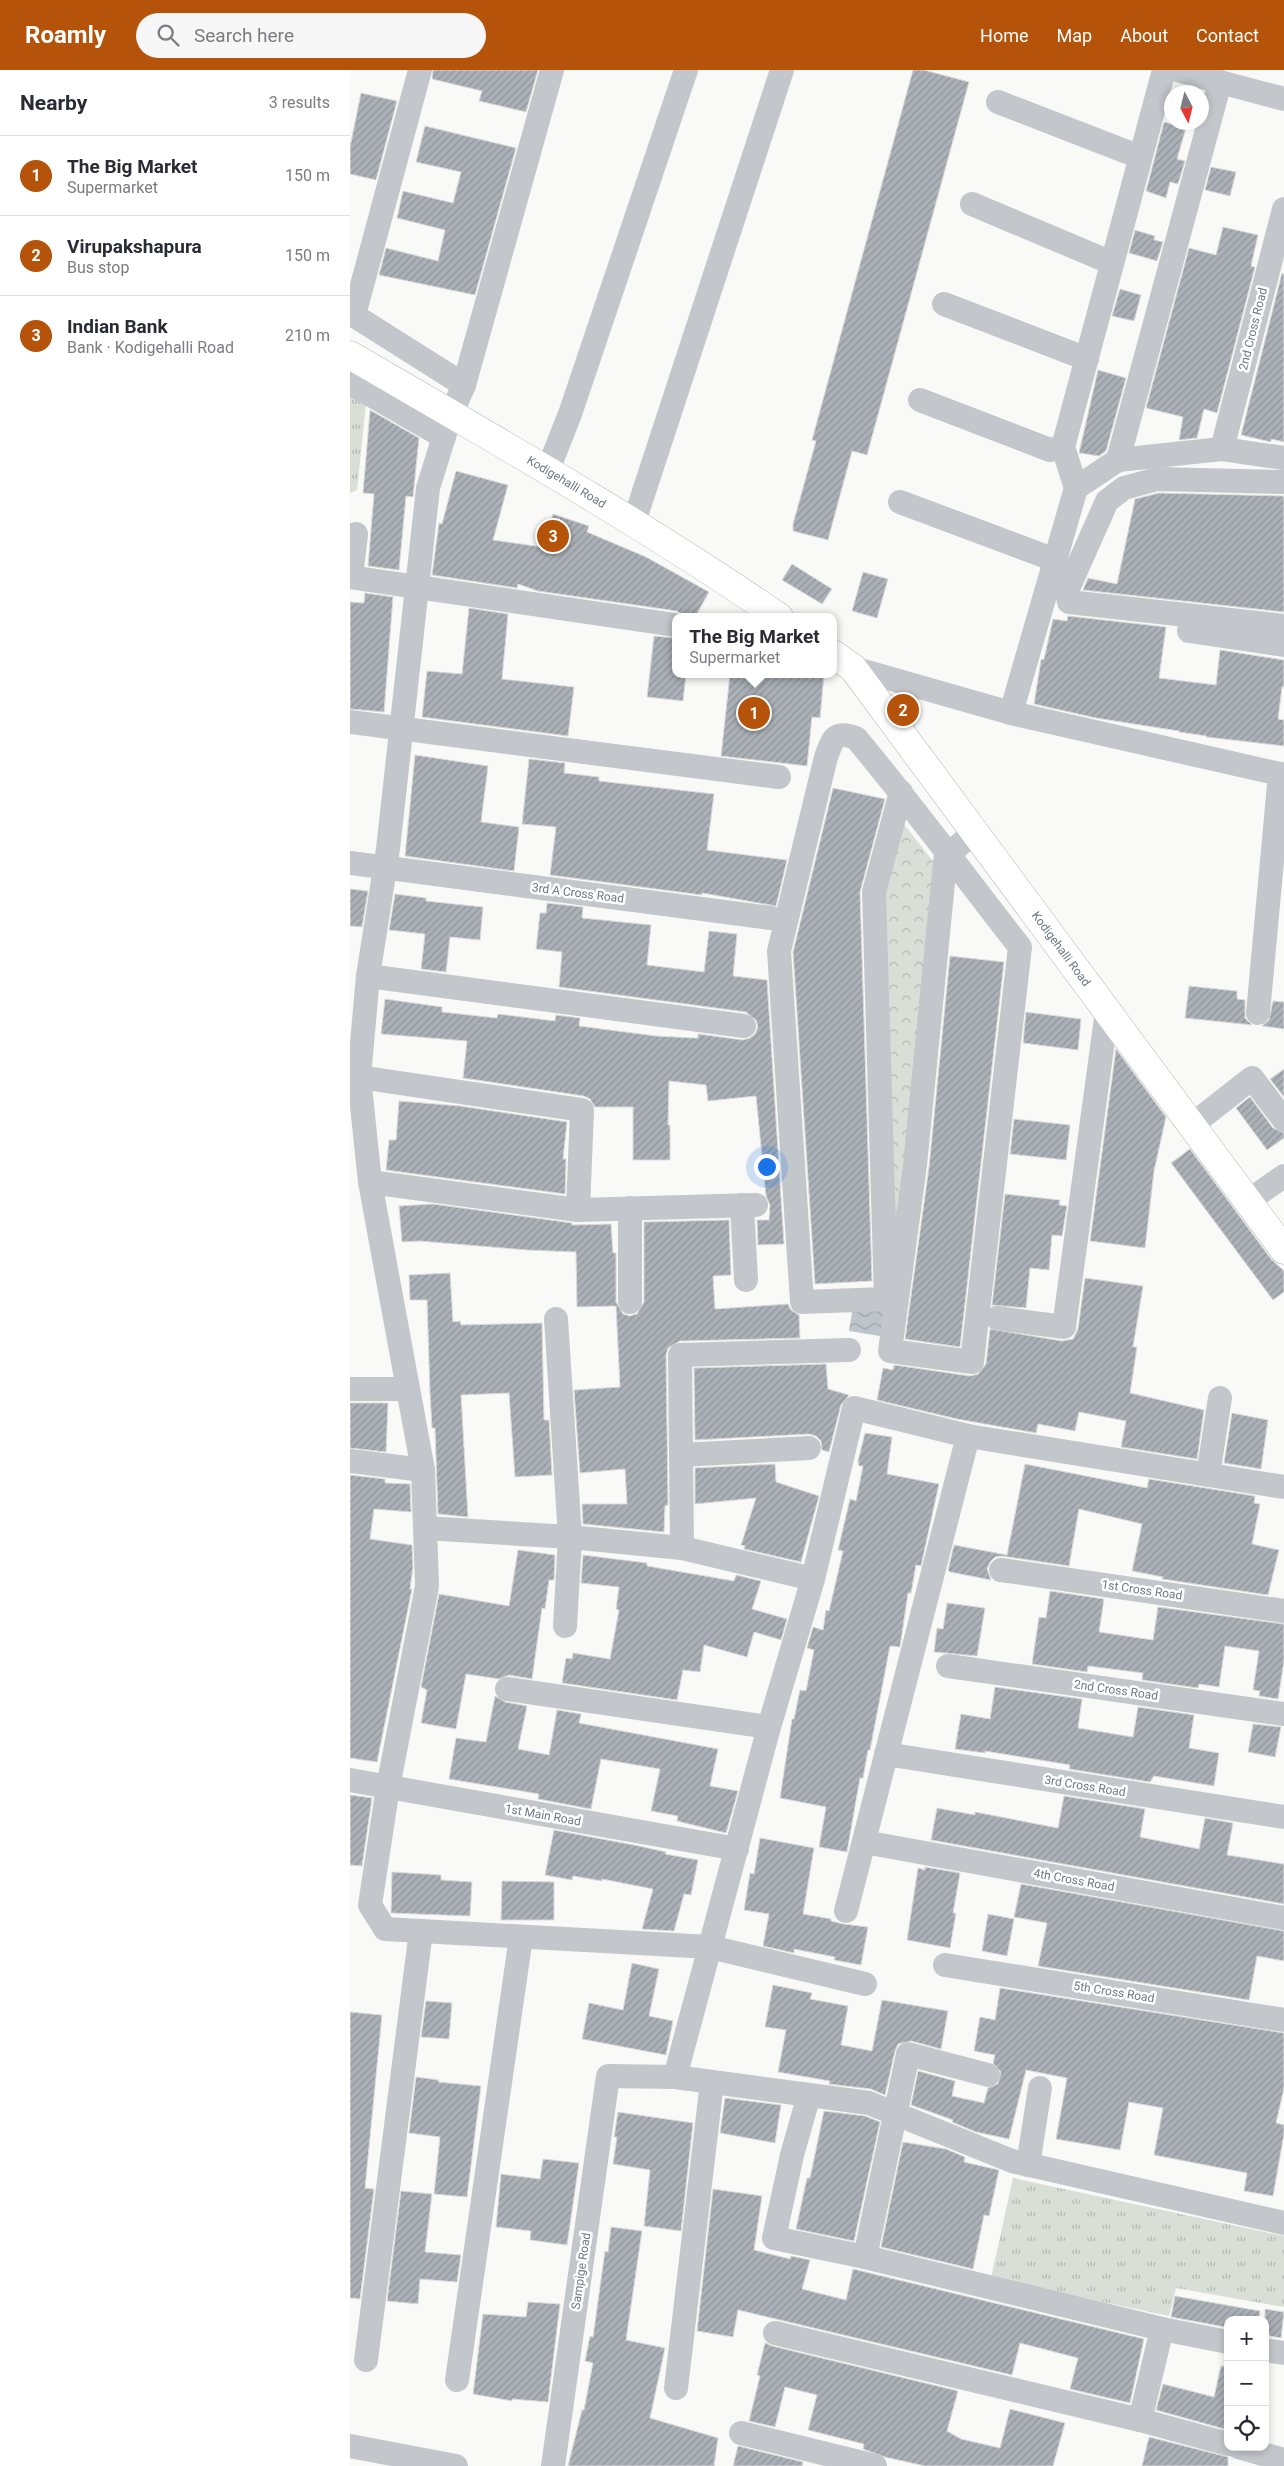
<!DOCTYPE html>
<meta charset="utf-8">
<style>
body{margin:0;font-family:Roboto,sans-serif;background:#f7f7f7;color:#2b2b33}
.controls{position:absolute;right:15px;bottom:15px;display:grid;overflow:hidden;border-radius:10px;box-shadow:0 2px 8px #0003}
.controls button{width:45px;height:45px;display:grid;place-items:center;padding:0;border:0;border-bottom:1px solid #e1e1e2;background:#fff;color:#2b2b33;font:25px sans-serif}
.compass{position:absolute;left:814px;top:15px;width:45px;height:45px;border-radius:50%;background:#fff;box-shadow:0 2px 8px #0003;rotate:173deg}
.you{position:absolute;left:416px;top:1096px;width:18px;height:18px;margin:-12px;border:4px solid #fff;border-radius:50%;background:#1a73e8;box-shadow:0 0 0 8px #1a73e833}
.badge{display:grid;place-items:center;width:32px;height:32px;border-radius:50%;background:#b45309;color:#fff;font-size:16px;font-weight:700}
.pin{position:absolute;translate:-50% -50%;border:2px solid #fff;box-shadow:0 1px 5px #0006}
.popup{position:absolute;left:322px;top:543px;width:165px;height:65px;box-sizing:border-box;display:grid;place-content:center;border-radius:10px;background:#fff;filter:drop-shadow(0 1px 4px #0005);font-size:16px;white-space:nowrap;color:#7c7c81}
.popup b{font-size:19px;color:#2b2b33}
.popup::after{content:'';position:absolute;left:50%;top:100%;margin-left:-10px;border:10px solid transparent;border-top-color:#fff}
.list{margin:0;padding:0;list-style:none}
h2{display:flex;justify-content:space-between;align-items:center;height:65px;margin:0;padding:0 20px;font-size:21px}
h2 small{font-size:16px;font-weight:400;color:#7c7c81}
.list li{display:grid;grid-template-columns:32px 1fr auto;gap:15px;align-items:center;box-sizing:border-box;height:80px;padding:0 20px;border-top:1px solid #e1e1e2}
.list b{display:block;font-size:19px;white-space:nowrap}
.list p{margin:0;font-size:16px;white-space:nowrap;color:#7c7c81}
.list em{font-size:16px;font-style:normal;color:#7c7c81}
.icon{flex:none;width:28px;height:28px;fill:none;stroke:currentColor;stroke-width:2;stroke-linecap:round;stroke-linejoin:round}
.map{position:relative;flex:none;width:934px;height:2396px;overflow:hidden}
header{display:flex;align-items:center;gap:30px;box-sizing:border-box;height:70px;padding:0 25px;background:#b45309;color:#fff}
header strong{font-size:24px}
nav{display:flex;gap:28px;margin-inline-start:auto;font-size:18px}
.search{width:350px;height:45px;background:#f7f7f7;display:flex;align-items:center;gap:12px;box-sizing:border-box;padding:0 18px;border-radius:28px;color:#7c7c81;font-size:19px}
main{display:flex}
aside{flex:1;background:#fff}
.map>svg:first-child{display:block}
</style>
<header>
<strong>Roamly</strong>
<div class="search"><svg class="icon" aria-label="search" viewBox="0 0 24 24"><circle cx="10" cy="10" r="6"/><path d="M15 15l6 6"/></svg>Search here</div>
<nav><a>Home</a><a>Map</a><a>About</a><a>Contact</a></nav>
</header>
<main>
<aside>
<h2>Nearby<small>3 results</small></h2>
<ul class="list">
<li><span class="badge">1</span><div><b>The Big Market</b><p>Supermarket</p></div><em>150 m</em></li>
<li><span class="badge">2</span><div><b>Virupakshapura</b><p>Bus stop</p></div><em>150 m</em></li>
<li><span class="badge">3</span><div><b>Indian Bank</b><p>Bank · Kodigehalli Road</p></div><em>210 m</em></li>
</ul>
</aside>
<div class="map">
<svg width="934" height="2396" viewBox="0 0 934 2396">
<defs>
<pattern id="grass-tufts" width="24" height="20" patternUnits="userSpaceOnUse" patternTransform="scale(1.25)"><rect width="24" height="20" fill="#d9ded7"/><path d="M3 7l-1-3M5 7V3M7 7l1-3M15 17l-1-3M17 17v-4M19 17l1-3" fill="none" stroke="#b4b9b4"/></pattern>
<pattern id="forest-crowns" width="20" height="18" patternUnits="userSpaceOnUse" patternTransform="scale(1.25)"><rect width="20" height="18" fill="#d9ded7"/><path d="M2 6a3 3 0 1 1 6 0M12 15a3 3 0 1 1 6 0" fill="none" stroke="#b4b9b4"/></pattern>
<pattern id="water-waves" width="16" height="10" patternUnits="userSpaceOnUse" patternTransform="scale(1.25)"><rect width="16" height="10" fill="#bdc5cb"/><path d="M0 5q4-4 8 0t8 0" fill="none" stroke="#9ea5aa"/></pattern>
<pattern id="building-hatch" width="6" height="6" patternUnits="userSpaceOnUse" patternTransform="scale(1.25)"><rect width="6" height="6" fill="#abb1b7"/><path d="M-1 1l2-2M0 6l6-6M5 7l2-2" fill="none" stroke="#8f959a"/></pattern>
</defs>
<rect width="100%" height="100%" fill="#f9f9f7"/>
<g fill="url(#grass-tufts)">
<path d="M0,324L16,334L7,420L0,423Z"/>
<path d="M663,2108L934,2166V2237L826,2218L819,2246L641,2208Z"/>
</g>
<path fill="url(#forest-crowns)" d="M553,753L590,800L540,1230L530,823Z"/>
<path fill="url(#water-waves)" d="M503,1237L540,1242L536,1267L499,1261Z"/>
<g fill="url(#building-hatch)" stroke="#dbdbd9">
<path d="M83,0H188L176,42L129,31L132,21L82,9Z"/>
<path d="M563,0H574L619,12L517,385L502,381L478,470L443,461V454L466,371L462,370Z"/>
<path d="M11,23L47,31L26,110L0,104V77Z"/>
<path d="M814,52L836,58L827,89L835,91L828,114L820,112L816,128L796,121Z"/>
<path d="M75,56L166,78L125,225L29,205L36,178L88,191L95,160L47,148L53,121L103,133L111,102L66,92Z"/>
<path d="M861,97L886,102L880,126L855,120Z"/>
<path d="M873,157L908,165L901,196L905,197L867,343L854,339L847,368L829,370L833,347L796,338L839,178L866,185Z"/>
<path d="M785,160L805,166L804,170L813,172L807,191L779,183Z"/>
<path d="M932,203L934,204V372L921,369V372L891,365Z"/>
<path d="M770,219L791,225L784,251L762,246Z"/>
<path d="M748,300L776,308L756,381L749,386L729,383Z"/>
<path d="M20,340L69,368L63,427L56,426L49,500L18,496L24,424L13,423Z"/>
<path d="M106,401L158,415L143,470L192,477L203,444L239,456L237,462L296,487L359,522L345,547H336L327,541L188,521L168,514L167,518L82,505L89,453L92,454Z"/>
<path d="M809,423L934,426V542L733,520L738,508L767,514L785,429Z"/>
<path d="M442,494L482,519L472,534L432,510Z"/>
<path d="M513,502L538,509L527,548L502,541Z"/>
<path d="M15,523L43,527L34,642L0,639V532L14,533Z"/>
<path d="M119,538L158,544L152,609L224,617L218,666L72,647L77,601L112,604Z"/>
<path d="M718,546L816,557L809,608L866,615L870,580L934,590V617H932L928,649L934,650V676L856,667L857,666L829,662V661L746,648L684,634L691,590L694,589L703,549L717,551Z"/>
<path d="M304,566L325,568V604H336L333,631L297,627Z"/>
<path d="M380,604H474L470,648L462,647L457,696L371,686Z"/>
<path d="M65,685L138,696L131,752L169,757L164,801L55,786Z"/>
<path d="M179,689L215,693L214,703L249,707V711L364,724L357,780L437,790L426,836L352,823V825L200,805L206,757L172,754Z"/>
<path d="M483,718L535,729L510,822L522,1211L465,1214L443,882Z"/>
<path d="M0,819L18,821L12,857L0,856Z"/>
<path d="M45,824L76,828V831L133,837L130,870L100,867L96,902L71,899L75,864L39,860Z"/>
<path d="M197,833L233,837L232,848L301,855L297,895L354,902L359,861L387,864L383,906L417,910L434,1174L408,1175L407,1150H419L420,1135L416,1126L406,1026L358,1031L356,1015L319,1011L318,1055H320V1090H283V1037H245L240,1029L234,1026L113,1008L117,971L31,964L35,929L92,937V942L147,948L148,944L205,951L206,945L230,948L229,956L306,966L344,968H348V964L393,970L400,968L405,964L408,957L406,950L396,942L209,917L212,882L186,879L190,843H196Z"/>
<path d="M600,886L654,892L610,1277L555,1269L579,1097Z"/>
<path d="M839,916L887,921V929L895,930V948L902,955L835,948Z"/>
<path d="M923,931L934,932V959L912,956L919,950Z"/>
<path d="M676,942L731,949L728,980L673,973Z"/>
<path d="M766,979L816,1047L804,1101L795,1178L740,1171Z"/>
<path d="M934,999V1027L920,1009Z"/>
<path d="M900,1027L923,1058L934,1063V1068L917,1080L886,1038Z"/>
<path d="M49,1031L110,1036L217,1052L213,1089H216L215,1124L36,1100L39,1070H46Z"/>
<path d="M664,1049L720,1055L716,1090L660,1084Z"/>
<path d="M840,1079L921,1189L934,1201V1222L923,1230L821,1093Z"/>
<path d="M655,1124L710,1130L709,1135L717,1136L712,1166L702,1165L699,1200L680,1198L676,1238L642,1235Z"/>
<path d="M83,1134L222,1153V1155L261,1154L263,1183H266V1232L273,1244L280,1246L287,1244L294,1232V1152L379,1150L381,1205L363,1206L365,1239L438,1234L441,1240L449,1245L450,1268L330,1271L318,1278L316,1285L318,1435L315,1436L314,1462L233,1454L232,1434H277L275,1399L230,1403L224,1320L270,1317L266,1236L227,1237L226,1182L177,1180L69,1171L52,1172L49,1136Z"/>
<path d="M100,1203L103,1252L110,1251L111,1255L192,1253L194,1350H199L202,1405L165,1407L159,1323L111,1325L118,1447L88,1444L85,1358H82L80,1323L77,1230H60L59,1205Z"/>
<path d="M735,1208L793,1216L783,1277H787L780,1323L854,1340L847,1389L771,1377L776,1351L729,1342L725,1361L688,1354L686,1363L607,1349L527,1330L533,1298L543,1300L544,1295L620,1306L628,1304L636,1294L640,1259L712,1271L723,1269L728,1259Z"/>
<path d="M476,1294L478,1319L499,1325L491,1335L479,1382L472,1380L471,1371L466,1366L459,1364L345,1370L344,1298Z"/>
<path d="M0,1333H38L36,1382L0,1378Z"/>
<path d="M882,1343L918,1350L911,1399L874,1393Z"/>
<path d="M515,1363L542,1367L537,1404L589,1414L571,1496L566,1495L561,1523H558L550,1577L540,1576L520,1680H518L513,1708H510L497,1782L469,1777L476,1737L430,1728L442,1649H444L450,1620L456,1621L464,1580L457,1578L463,1557L473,1560L476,1540L479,1541L493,1481L488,1480L500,1429L506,1431L513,1396H509L508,1391Z"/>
<path d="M425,1394L426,1412L469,1426L451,1492L394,1479L395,1476L391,1475L406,1428L345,1434V1398Z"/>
<path d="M675,1394L797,1418L799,1409L905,1426L904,1433L910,1434L902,1474L929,1480L918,1525L812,1509L813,1507L782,1501L792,1454L729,1439L719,1496L652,1486L645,1487L640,1492L637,1499L641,1510L600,1502L598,1500L604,1475L657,1485Z"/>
<path d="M0,1405L35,1409V1413L60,1414L61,1442L24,1439L20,1469L62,1475L63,1497L60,1519H62L27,1692L0,1688Z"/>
<path d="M168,1480L205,1485L204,1510H199L195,1539L192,1538L182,1609L159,1605L149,1609L116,1604L106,1659L71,1653L77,1620L71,1617L89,1524L159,1536Z"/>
<path d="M233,1485L297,1493V1496L384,1511L386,1505L411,1511L402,1539L437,1549L431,1570L404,1562L397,1587L354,1575L350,1602L333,1600L327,1630L212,1613L216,1588L222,1589L223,1583L260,1589L269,1540L266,1539L269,1517L231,1513Z"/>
<path d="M700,1521L754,1529L749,1562L803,1570L808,1537L934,1554V1591L928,1629L909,1626L910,1621L903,1620L909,1581L875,1576L869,1617L849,1614L848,1618L792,1610L793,1603L738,1596L737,1602L682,1594L689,1547L696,1548Z"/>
<path d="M597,1533L635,1538L627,1586L584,1582L587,1558L593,1559Z"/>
<path d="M645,1617L732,1629L728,1658L783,1667L788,1637L844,1645L839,1678L869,1683L864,1716L804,1706L800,1712L719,1699L720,1695L635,1681V1683L605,1679L611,1644L640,1649Z"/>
<path d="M145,1626L155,1632L177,1636L168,1679L199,1685L207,1640L231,1644L229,1653L368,1679L360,1716L388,1721L376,1763L327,1751L328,1746L301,1741L310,1699L251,1689L241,1739L188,1729L189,1724L99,1709L106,1668L136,1672Z"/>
<path d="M903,1654L931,1657L925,1687L898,1682Z"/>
<path d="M0,1725L22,1728L12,1796L0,1795Z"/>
<path d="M714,1726L795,1739L790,1767L849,1779L855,1748L883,1753L877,1785L934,1794V1834L581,1770L587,1738L625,1745V1742L708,1758Z"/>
<path d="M204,1760L289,1776L316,1782L315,1784L348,1790L341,1825L334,1824L324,1861L292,1859L303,1819L252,1809V1811L223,1806L222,1810L195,1805Z"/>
<path d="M410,1768L464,1778L453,1844L481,1849V1851L493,1854L518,1857L511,1895L484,1890L485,1887L444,1879V1883L413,1876L419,1844L394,1840L400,1803L404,1804Z"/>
<path d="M575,1797L610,1803L603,1843H606L600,1878L557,1870L568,1798L575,1800Z"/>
<path d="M42,1802L91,1805V1810L122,1812L120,1846L41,1843Z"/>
<path d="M152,1811L204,1812V1850H151Z"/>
<path d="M671,1814L934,1861V1891L907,1886L899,1930L688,1896L697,1853L664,1847Z"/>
<path d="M638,1844L664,1849L657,1886L632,1881Z"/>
<path d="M282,1893L309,1899L299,1946L323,1951L316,1985L232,1969L239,1933L273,1940Z"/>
<path d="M423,1915L462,1923L460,1929L498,1936L491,1975L522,1981L532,1930L598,1941L591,1979L561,1971L548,1974L545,1981L535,2025L521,2019L479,2014L480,2011L428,2002L436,1960L415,1957Z"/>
<path d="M650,1918L934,1963V2018L926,2053L934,2055V2064L923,2126L894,2121L897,2103L804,2085L813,2038L779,2032L770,2080L706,2069L717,2008L676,2000L659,2069L626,2062L602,2052L603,2050L561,2035L568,2001L605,2011L602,2026L634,2033L638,2018L648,2014L651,2002L643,1993L645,1985L624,1981L630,1947L645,1950Z"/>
<path d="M76,1931L102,1933L99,1969L71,1967Z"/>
<path d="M0,1942L32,1945L15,2118L24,2119L10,2229L0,2228Z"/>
<path d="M66,2007L89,2010L88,2012L131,2016L117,2127L84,2124L90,2067L59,2063Z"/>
<path d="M375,2028L431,2035L425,2073L370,2063Z"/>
<path d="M474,2041L515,2046L530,2052L504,2171L446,2159L457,2108H460Z"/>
<path d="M268,2042L343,2053L331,2161L294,2156L300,2100L263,2094L267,2067H264Z"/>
<path d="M553,2072L596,2079L615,2087L614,2092L649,2100L639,2146L634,2145L623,2199L531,2177Z"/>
<path d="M193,2089L229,2093L217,2175L180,2170L181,2161L146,2157L151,2104L190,2109Z"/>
<path d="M363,2119L412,2126L404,2180L440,2189L441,2186L460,2190L452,2219L496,2230L503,2199L794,2269L780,2333L720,2319L728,2288L670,2273L662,2305L388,2240L383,2267L347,2261Z"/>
<path d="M51,2121L82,2124L75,2182L111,2185L107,2212L70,2209L68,2234L37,2231Z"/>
<path d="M261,2157L292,2161L276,2270L315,2278L300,2348L368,2368L364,2396H218L232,2340H234L243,2293L235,2291L240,2266L243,2267L255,2181L258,2182Z"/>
<path d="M825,2226L910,2241L909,2250H878V2257H875L821,2247Z"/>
<path d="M178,2232L210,2234L198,2332L162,2329V2331L123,2324L133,2244L176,2247Z"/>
<path d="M915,2239L934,2242L931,2268L915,2265Z"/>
<path d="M415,2273L422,2276L608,2321L597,2361L611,2369L650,2378L660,2339L715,2353L703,2396H575L535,2387L513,2379L514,2374L458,2360L467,2325L435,2317L425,2357L399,2351L410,2306L407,2305Z"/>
<path d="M871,2296H878V2360L806,2340L813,2314L864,2327Z"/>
<path d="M799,2367L878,2387V2396H792Z"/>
<path d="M388,2376L453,2392L452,2396H383Z"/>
</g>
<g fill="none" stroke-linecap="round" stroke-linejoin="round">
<g stroke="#b4b8bd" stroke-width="29">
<g id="major">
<path id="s1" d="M0,285C144,369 292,453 429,547"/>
<path id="s2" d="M483,584L503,598L934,1180"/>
</g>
</g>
<g stroke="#c3c6ca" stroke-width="24">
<path d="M202,0L114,315L101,344L78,418L38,779L18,906L9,1007L20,1112L73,1400L77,1516L38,1717L20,1835L35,1859L360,1877L515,1914"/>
<path d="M827,0L870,12"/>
<path d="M648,32L790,87"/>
<path d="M622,134L762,193"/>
<path d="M594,234L737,289"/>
<path d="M0,243L114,315"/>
<path d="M4,245L70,0"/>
<path d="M0,313L94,367"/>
<path d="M570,330L700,380L713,377"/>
<path d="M872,379L934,139"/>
<path d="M768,390L870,12L934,29"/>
<path d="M197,402L220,344L336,0"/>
<path d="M934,412L807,409L774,418L757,431L717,521L719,532L934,556"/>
<path d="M726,418L713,377L814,0"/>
<path d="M550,432L705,490"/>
<path d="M283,455L432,0"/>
<path d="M0,507L325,555"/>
<path d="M1,507L6,464"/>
<path d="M839,561L934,575"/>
<path d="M503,598L661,643L934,705"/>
<path d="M661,643L726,418L768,390L872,379L934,388"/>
<path d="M0,652L429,707"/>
<path d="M551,722L524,822L536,1229L452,1232L429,881L476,687C483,669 484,660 506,668C563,736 615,807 670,877L622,1292L540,1281L565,1095L596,783L607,777L625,762"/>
<path d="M0,793L421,848"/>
<path d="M18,906L394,956"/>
<path d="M908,943L930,704"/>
<path d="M1,1020L9,1007L232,1040L228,1140"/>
<path d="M842,1055L902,1008L934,1050"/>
<path d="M20,1112L228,1140L406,1135"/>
<path d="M898,1131L934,1106"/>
<path d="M392,1135L396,1210"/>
<path d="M280,1138V1232"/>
<path d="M647,1248L714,1257L757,941"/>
<path d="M206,1249L220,1467L215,1556"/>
<path d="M0,1319H58"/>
<path d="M331,1385L459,1378"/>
<path d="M0,1391L73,1400"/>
<path d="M858,1405L870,1328"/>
<path d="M75,1458L220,1467L332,1478L463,1509"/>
<path d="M332,1478L330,1285L499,1280"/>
<path d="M651,1500L934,1541"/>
<path d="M598,1596L934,1644"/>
<path d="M157,1619L419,1657"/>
<path d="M536,1684L934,1747"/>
<path d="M0,1710L387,1779"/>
<path d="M514,1772L934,1848"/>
<path d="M496,1841L618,1366"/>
<path d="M595,1895L934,1950"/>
<path d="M638,2005L558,1984L515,2187L812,2259L878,2272"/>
<path d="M325,2007L419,1657L463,1509L504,1338L618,1366L934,1417"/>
<path d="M459,2025L442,2085L424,2168L515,2187"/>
<path d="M678,2095L690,2018"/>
<path d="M425,2263L790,2350L878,2374"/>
<path d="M915,2280L934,2283"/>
<path d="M16,2290L71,1861"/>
<path d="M107,2310L171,1867"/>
<path d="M326,2318L362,2012"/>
<path d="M790,2350L812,2259"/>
<path d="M391,2363L525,2396"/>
<path d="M0,2376L106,2396"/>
<path d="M888,2377L934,2390"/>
<path d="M203,2396L258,2006L325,2007L519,2033L662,2091L934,2153"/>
</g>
<use href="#major" stroke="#fff" stroke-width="28"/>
</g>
<g text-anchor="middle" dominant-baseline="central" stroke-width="5" stroke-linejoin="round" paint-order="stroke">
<g font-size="12" fill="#6b7886" stroke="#fff">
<text transform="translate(903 259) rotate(-76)">2nd Cross Road</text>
<text stroke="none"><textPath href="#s1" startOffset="251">Kodigehalli Road</textPath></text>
<text transform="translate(228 823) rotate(7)">3rd A Cross Road</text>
<text stroke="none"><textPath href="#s2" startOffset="374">Kodigehalli Road</textPath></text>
<text transform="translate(792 1520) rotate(8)">1st Cross Road</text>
<text transform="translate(766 1620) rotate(8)">2nd Cross Road</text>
<text transform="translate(735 1716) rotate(9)">3rd Cross Road</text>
<text transform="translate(193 1745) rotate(10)">1st Main Road</text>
<text transform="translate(724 1810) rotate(10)">4th Cross Road</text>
<text transform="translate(764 1922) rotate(9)">5th Cross Road</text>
<text transform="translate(231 2201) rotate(-82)">Sampige Road</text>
</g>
</g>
</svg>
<div class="controls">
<button>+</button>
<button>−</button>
<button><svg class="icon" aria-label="locate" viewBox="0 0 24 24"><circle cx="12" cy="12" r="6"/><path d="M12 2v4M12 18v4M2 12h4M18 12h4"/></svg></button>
</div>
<svg class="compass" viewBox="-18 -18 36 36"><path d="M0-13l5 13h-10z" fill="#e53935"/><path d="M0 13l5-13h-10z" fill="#7c7c81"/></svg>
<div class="you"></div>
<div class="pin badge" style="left:404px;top:643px">1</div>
<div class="popup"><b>The Big Market</b>Supermarket</div>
<div class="pin badge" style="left:553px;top:640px">2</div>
<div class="pin badge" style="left:203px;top:466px">3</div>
</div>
</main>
